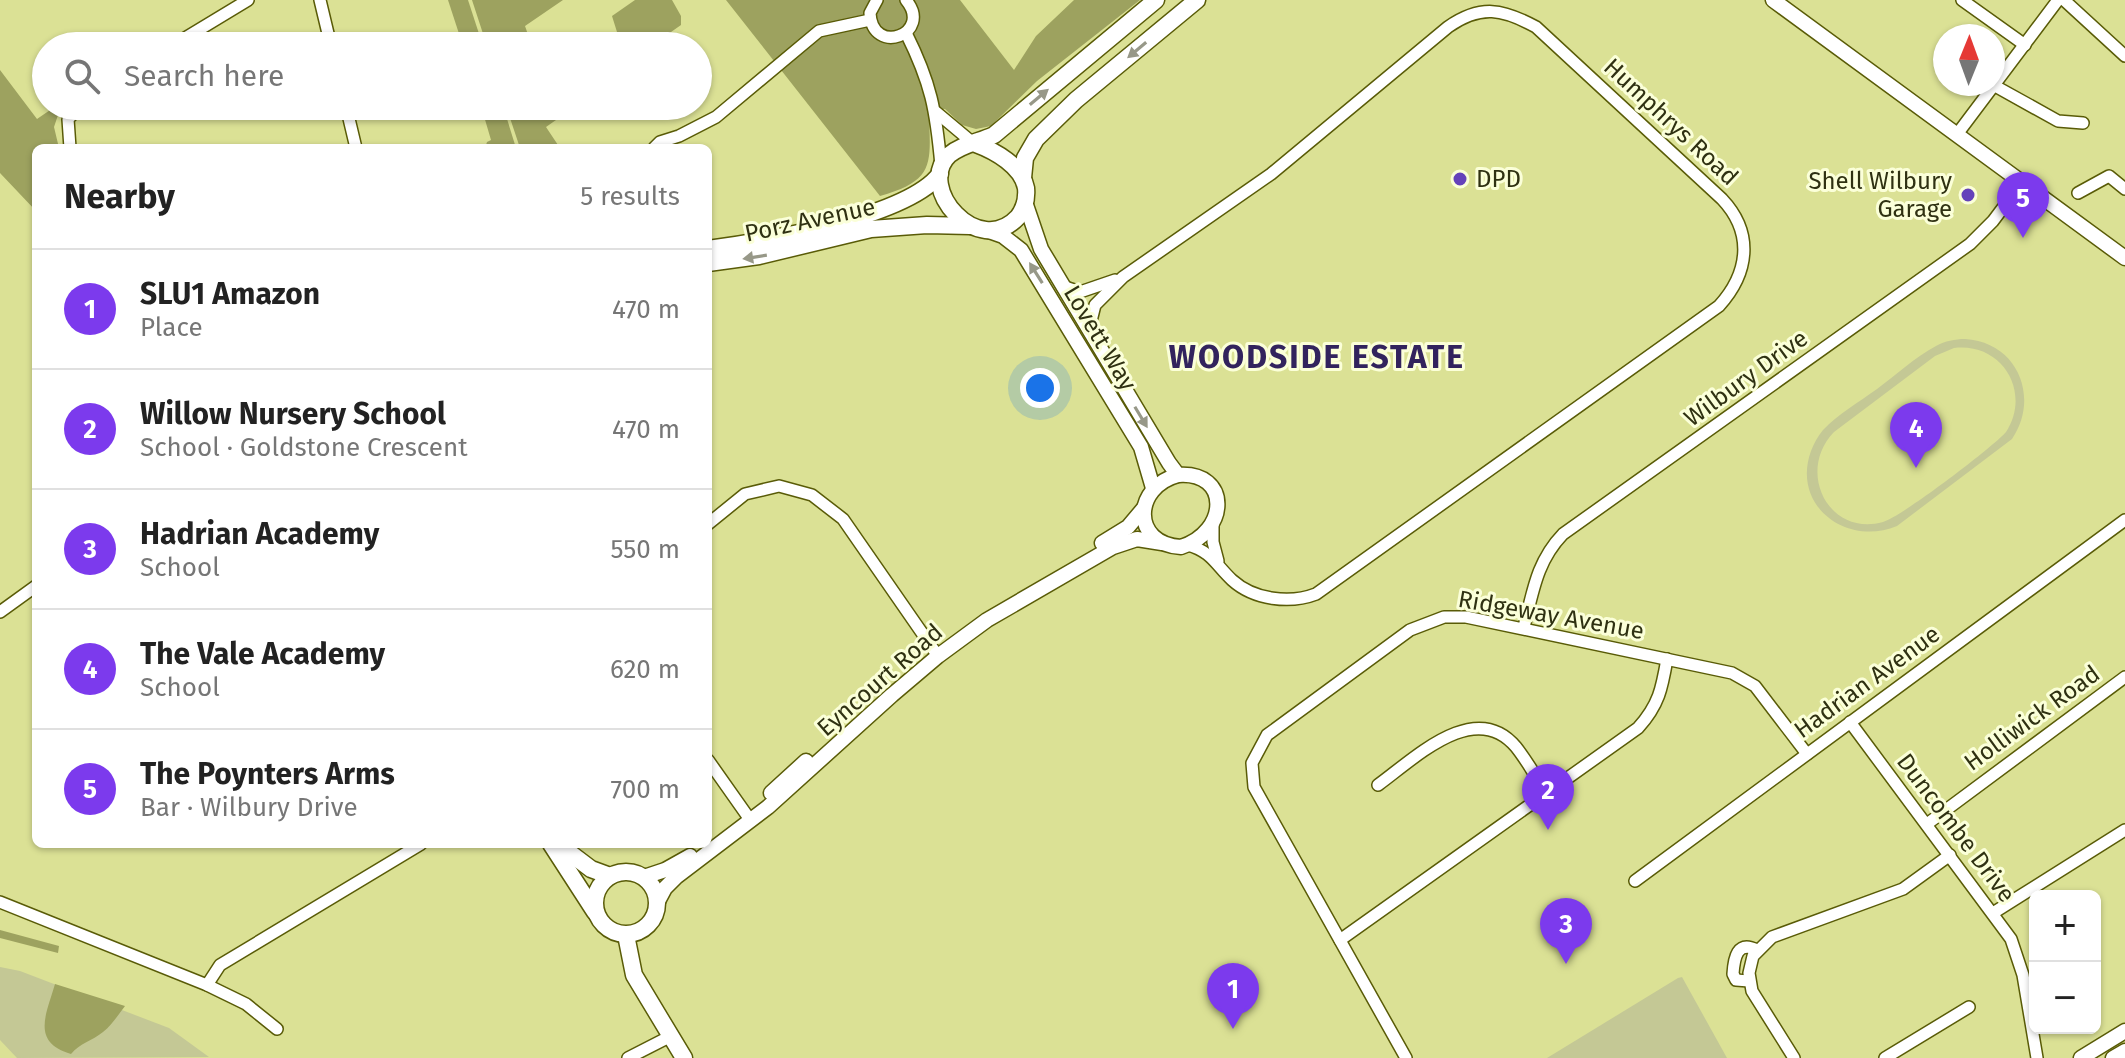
<!DOCTYPE html>
<meta charset="utf-8">
<style>
body{margin:0;font-family:"Fira Sans",sans-serif;background:#f2f2f2;color:#222}
.controls{position:absolute;right:24px;bottom:24px;display:grid;overflow:hidden;border-radius:12px;box-shadow:0 2px 6px #0004}
.controls button{width:72px;height:72px;display:grid;place-items:center;padding:0;border:0;border-bottom:2px solid #e0e0e0;background:#fff;color:#222;font:40px sans-serif}
.compass{position:absolute;left:1933px;top:24px;width:72px;height:72px;border-radius:50%;background:#fff;box-shadow:0 2px 6px #0004;rotate:1deg}
.you{position:absolute;left:1040px;top:388px;width:28px;height:28px;margin:-20px;border:6px solid #fff;border-radius:50%;background:#1a73e8;box-shadow:0 0 0 12px #1a73e833}
.badge{display:grid;place-items:center;width:52px;height:52px;border-radius:50%;background:#7c3aed;color:#fff;font-size:26px;font-weight:700}
.pin{position:absolute;translate:-50% -66px;filter:drop-shadow(0 2px 4px #0008)}
.pin::after{content:'';position:absolute;top:42px;width:28px;height:24px;background:inherit;clip-path:polygon(0 0,100% 0,50% 100%)}
.list{margin:0;padding:0;list-style:none}
h2{display:flex;justify-content:space-between;align-items:center;height:104px;margin:0;padding:0 32px;font-size:34px}
h2 small{font-size:26px;font-weight:400;color:#767676}
.list li{display:grid;grid-template-columns:52px 1fr auto;gap:24px;align-items:center;box-sizing:border-box;height:120px;padding:0 32px;border-top:2px solid #e0e0e0}
.list b{display:block;font-size:30px;white-space:nowrap}
.list p{margin:0;font-size:26px;white-space:nowrap;color:#767676}
.list em{font-size:26px;font-style:normal;color:#767676}
.icon{flex:none;width:44px;height:44px;fill:none;stroke:currentColor;stroke-width:2;stroke-linecap:round;stroke-linejoin:round}
.map{position:relative;flex:none;width:2125px;height:1058px;overflow:hidden}
.search{position:absolute;background:#fff;box-shadow:0 2px 6px #0004;left:32px;top:32px;width:680px;height:88px;display:flex;align-items:center;gap:20px;box-sizing:border-box;padding:0 28px;border-radius:44px;color:#767676;font-size:30px}
.panel{position:absolute;background:#fff;box-shadow:0 2px 6px #0004;left:32px;top:144px;width:680px;height:704px;border-radius:12px}
.map>svg:first-child{display:block}
</style>
<div class="map">
<svg width="2125" height="1058" viewBox="0 0 2125 1058">
<rect width="100%" height="100%" fill="#dbe195"/>
<g fill="#c4c895" fill-rule="evenodd">
<path d="M1965,339C2018,342 2040,398 2012,439L1897,526C1847,547 1791,506 1811,451C1814,443 1818,436 1823,430C1838,414 1859,402 1877,389C1896,375 1915,357 1936,346C1945,341 1955,339 1965,339ZM1954,348C2002,342 2032,392 2006,432C1992,448 1901,517 1883,522C1828,537 1796,471 1834,432L1935,356Z"/>
<path d="M0,967L20,971L169,1028L209,1057L17,1058L0,1040Z"/>
<path d="M1682,977L1727,1058H1547L1678,978Z"/>
</g>
<g fill="#9da25f">
<path d="M448,0H468L483,46H463Z"/>
<path d="M472,0H563L525,26L532,46H487Z"/>
<path d="M635,0H672L681,16V25L651,46H613L617,32L612,16Z"/>
<path d="M726,0H960L1014,70L1036,36L1074,0H1140L1037,81L991,126L976,129L962,125L945,109L929,111C930,163 937,180 880,196Z"/>
<path d="M0,70L37,119L56,106H61L54,127L59,148H36V211L0,173Z"/>
<path d="M481,106H503L516,148H485L487,142L491,140Z"/>
<path d="M506,106H576L546,127L560,148H520Z"/>
<path d="M0,930L59,946L58,953L0,938Z"/>
<path d="M55,984L125,1006C118,1015 112,1025 103,1032C92,1041 80,1043 71,1054C31,1042 46,1015 55,984Z"/>
</g>
<g fill="none" stroke-linecap="round" stroke-linejoin="round">
<g stroke="#595b07" stroke-width="14">
<g id="street">
<path d="M320,0L331,46"/>
<path d="M877,0L870,13C872,57 934,34 906,0"/>
<path d="M1962,0L2025,45"/>
<path d="M2064,0L2125,56"/>
<path d="M906,33C931,83 936,110 941,166"/>
<path d="M172,46L248,0"/>
<path d="M1995,86L2058,121L2083,123"/>
<path d="M346,106L356,148"/>
<path d="M936,112L973,143"/>
<path d="M1958,133L2058,0"/>
<path d="M70,148L68,119L81,106"/>
<path d="M654,148L660,142L679,136L716,117L819,31L870,20"/>
<path d="M2078,193L2109,176L2125,189"/>
<path d="M1062,286L1080,292L1115,280"/>
<path d="M1089,329L1095,305L1123,277L1271,174L1448,27C1481,4 1503,9 1536,27L1722,199C1754,233 1749,273 1719,306L1316,594C1290,604 1254,600 1232,580C1215,564 1212,552 1188,545"/>
<path d="M708,524L745,494L779,486L812,495L843,519L938,656"/>
<path d="M1213,524V542L1218,561"/>
<path d="M0,612L36,586"/>
<path d="M1524,627C1533,591 1537,561 1563,534L1970,244L1993,221L2023,181"/>
<path d="M1850,722L2011,939L2023,975L2037,1058"/>
<path d="M708,760L751,821"/>
<path d="M1378,785C1414,759 1475,698 1516,747C1528,762 1537,779 1547,794"/>
<path d="M1927,824L2125,677"/>
<path d="M1635,881L2125,520"/>
<path d="M0,902L207,985L246,1004L277,1029"/>
<path d="M1993,913L2125,830"/>
<path d="M1340,940L1638,728C1659,705 1662,688 1667,659"/>
<path d="M1749,981L1736,980L1733,974C1734,958 1737,940 1757,950"/>
<path d="M207,985L220,965L421,844"/>
<path d="M628,1058L671,1036"/>
<path d="M1406,1058L1254,787L1252,763L1267,735L1410,630L1444,617H1466L1732,673L1755,686L1807,754"/>
<path d="M1794,1058L1752,991L1749,973L1753,956L1772,937L1903,889L1950,855"/>
<path d="M1885,1058L1969,1007"/>
</g>
</g>
<g stroke="#595b07" stroke-width="17">
<g id="secondary">
<path d="M1773,0L2125,258"/>
<path d="M1025,202L1041,249L1169,463L1178,475"/>
<path d="M986,230L1003,236L1021,250L1141,447L1153,488"/>
<path d="M1178,475C1231,471 1229,532 1181,547C1131,544 1133,487 1178,475Z"/>
<path d="M1102,543L1128,527L1144,508"/>
<path d="M771,793L806,761"/>
<path d="M644,877L665,870L690,856"/>
<path d="M657,903L665,888L676,877L768,807L892,695L938,656L987,620L1113,547L1137,539L1162,543"/>
<path d="M2081,1058L2125,1031"/>
<path d="M2113,1058L2125,1051"/>
</g>
</g>
<g stroke="#595b07" stroke-width="19">
<g id="primary">
<path d="M976,144C995,151 1022,166 1026,188C1027,198 1024,209 1018,217C978,260 915,187 949,155C962,144 979,142 994,135L1156,0"/>
<path d="M1023,178L1025,158L1036,139L1076,100L1197,0"/>
<path d="M708,249C762,242 907,217 940,174"/>
<path d="M708,263L759,256L871,229L927,225L970,226"/>
<path d="M551,844L595,912"/>
<path d="M558,844L591,869L610,876"/>
<circle cx="626" cy="903" r="31"/>
<path d="M626,935L634,975L684,1058"/>
</g>
</g>
<use href="#street" stroke="#fff" stroke-width="11"/>
<use href="#secondary" stroke="#fff" stroke-width="14"/>
<use href="#primary" stroke="#fff" stroke-width="16"/>
</g>
<defs><path id="oneway-solid" d="M-6-.8H1V-3.2L6.5 0L1 3.2V.8H-6Z" transform="scale(2)"/></defs>
<g fill="#979888">
<use href="#oneway-solid" transform="translate(1137 50) rotate(140)"/>
<use href="#oneway-solid" transform="translate(1039 97) rotate(-40)"/>
<use href="#oneway-solid" transform="translate(755 257) rotate(171)"/>
<use href="#oneway-solid" transform="translate(1036 273) rotate(-122)"/>
<use href="#oneway-solid" transform="translate(1141 417) rotate(59)"/>
</g>
<g fill="#6542ba" stroke="#fbffd9" stroke-width="3">
<circle cx="1460" cy="179" r="8"/>
<circle cx="1968" cy="195" r="8"/>
</g>
<g text-anchor="middle" dominant-baseline="central" stroke-width="6" stroke-linejoin="round" paint-order="stroke">
<g font-size="24" fill="#2f3112" stroke="#fbffd9">
<text transform="translate(1671 122) rotate(43)">Humphrys Road</text>
<text transform="translate(810 220) rotate(-12)">Porz Avenue</text>
<text transform="translate(1100 338) rotate(59)">Lovett Way</text>
<text transform="translate(1746 378) rotate(-36)">Wilbury Drive</text>
<text transform="translate(1551 615) rotate(10)">Ridgeway Avenue</text>
<text transform="translate(880 680) rotate(-41)">Eyncourt Road</text>
<text transform="translate(1867 682) rotate(-36)">Hadrian Avenue</text>
<text transform="translate(2032 718) rotate(-36)">Holliwick Road</text>
<text transform="translate(1956 828) rotate(53)">Duncombe Drive</text>
</g>
<g font-size="24" fill="#2f3112" stroke="#fbffd9" text-anchor="start">
<text x="1476" y="179">DPD</text>
<text x="1952" y="181" text-anchor="end">Shell Wilbury<tspan x="1952" dy="28">Garage</tspan></text>
</g>
<g font-size="32" font-weight="bold" letter-spacing="2" fill="#32235d" stroke="#fbffd9">
<text x="1317" y="357">WOODSIDE ESTATE</text>
</g>
</g>
</svg>
<div class="controls">
<button>+</button>
<button>−</button>
</div>
<svg class="compass" viewBox="-18 -18 36 36"><path d="M0-13l5 13h-10z" fill="#e53935"/><path d="M0 13l5-13h-10z" fill="#767676"/></svg>
<div class="you"></div>
<div class="pin badge" style="left:1233px;top:1029px">1</div>
<div class="pin badge" style="left:1548px;top:830px">2</div>
<div class="pin badge" style="left:1566px;top:964px">3</div>
<div class="pin badge" style="left:1916px;top:468px">4</div>
<div class="pin badge" style="left:2023px;top:238px">5</div>
<div class="search"><svg class="icon" aria-label="search" viewBox="0 0 24 24"><circle cx="10" cy="10" r="6"/><path d="M15 15l6 6"/></svg>Search here</div>
<section class="panel">
<h2>Nearby<small>5 results</small></h2>
<ul class="list">
<li><span class="badge">1</span><div><b>SLU1 Amazon</b><p>Place</p></div><em>470 m</em></li>
<li><span class="badge">2</span><div><b>Willow Nursery School</b><p>School · Goldstone Crescent</p></div><em>470 m</em></li>
<li><span class="badge">3</span><div><b>Hadrian Academy</b><p>School</p></div><em>550 m</em></li>
<li><span class="badge">4</span><div><b>The Vale Academy</b><p>School</p></div><em>620 m</em></li>
<li><span class="badge">5</span><div><b>The Poynters Arms</b><p>Bar · Wilbury Drive</p></div><em>700 m</em></li>
</ul>
</section>
</div>
